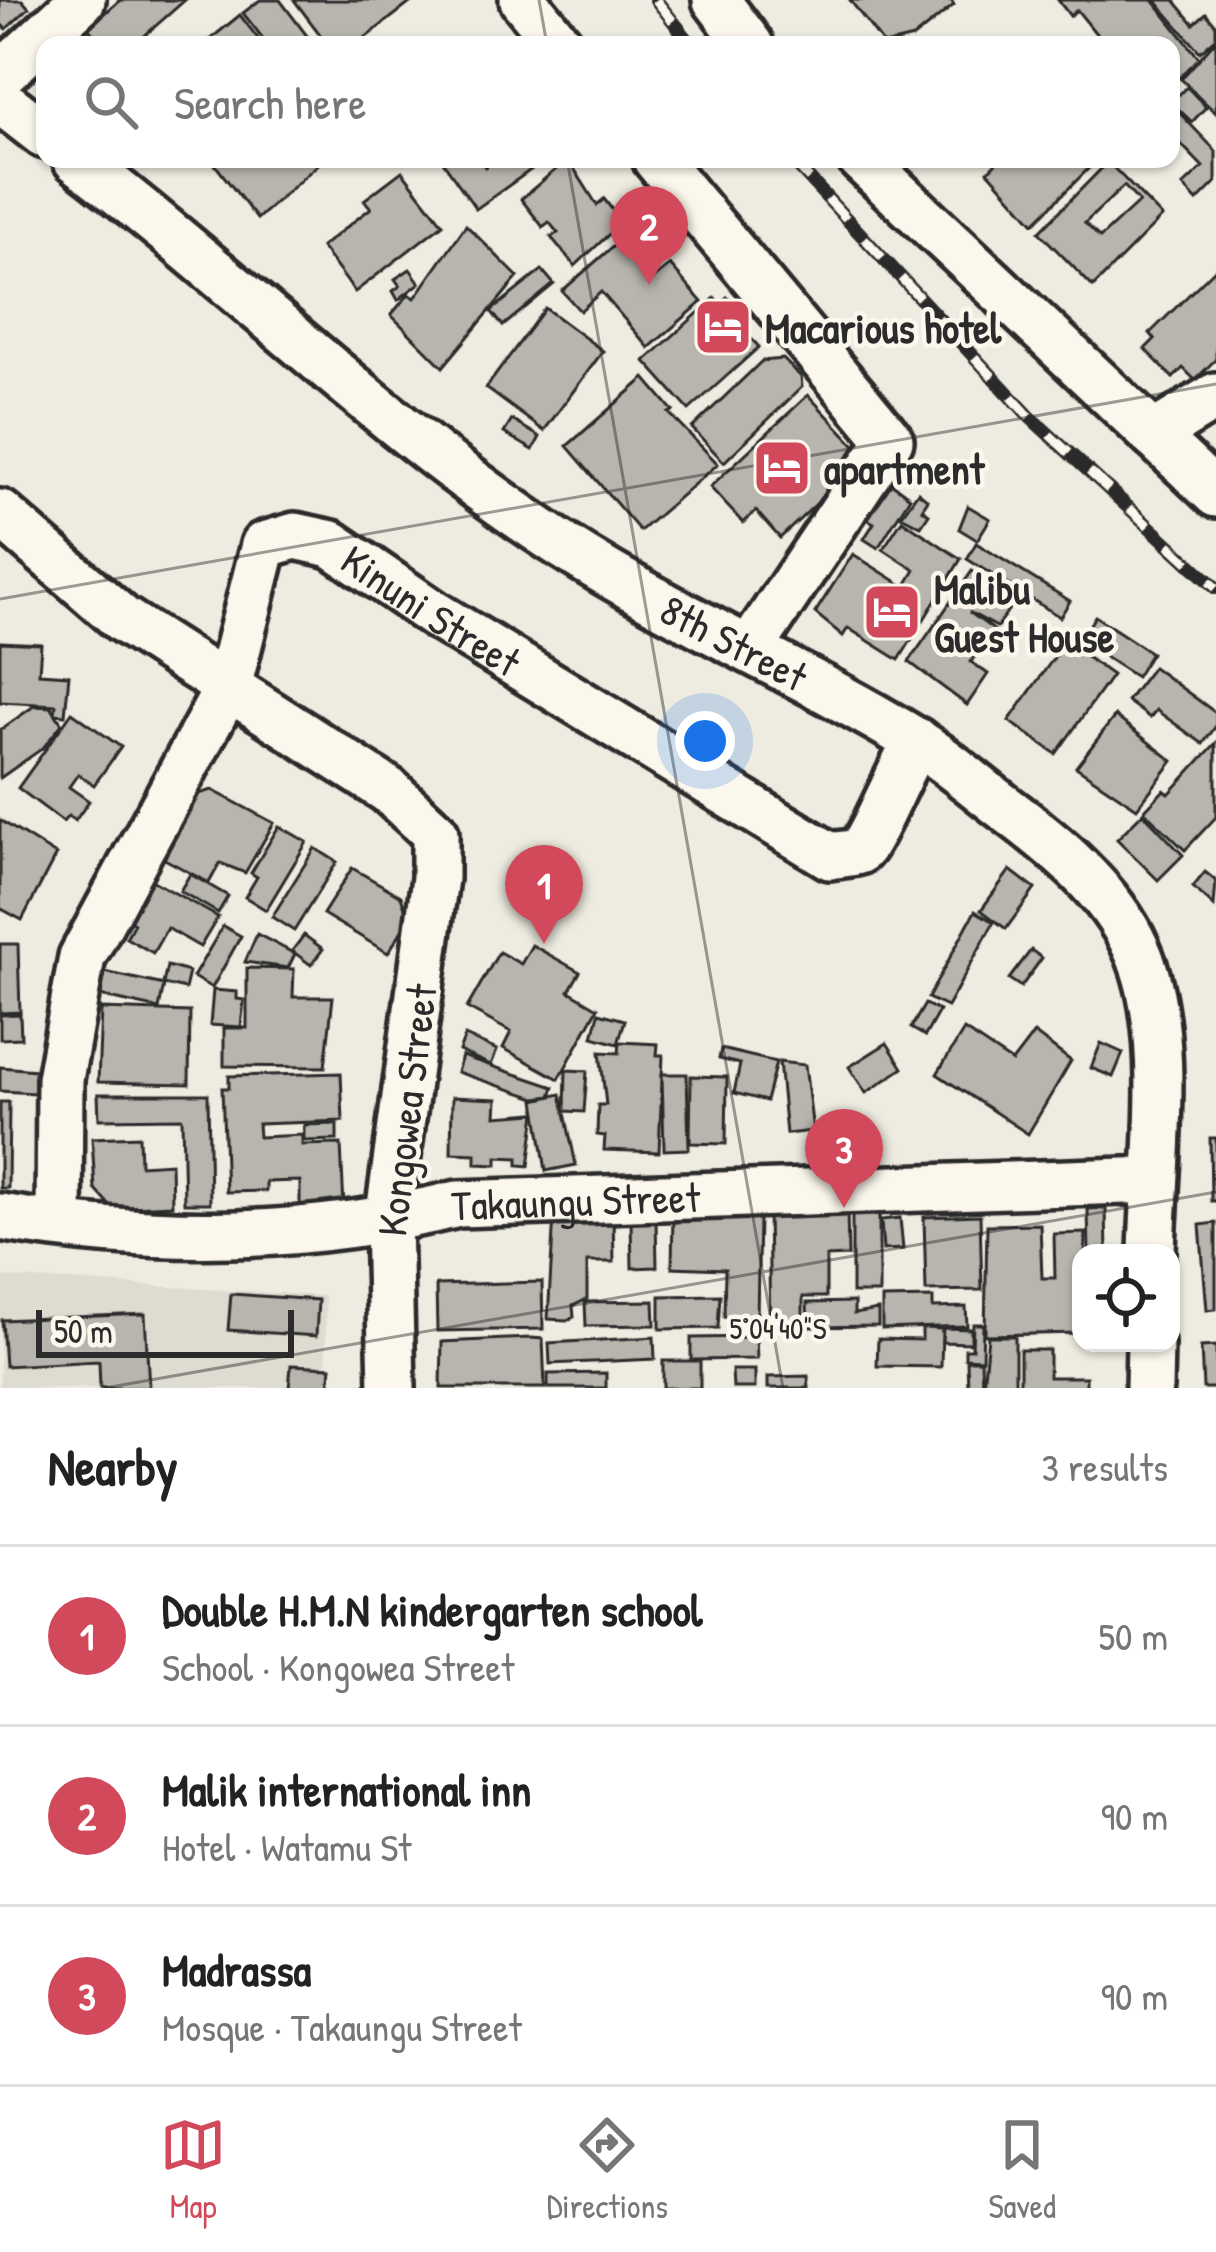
<!DOCTYPE html>
<meta charset="utf-8">
<style>
body{margin:0;font-family:"Patrick Hand",sans-serif;background:#f6f6f6;color:#222}
.controls{position:absolute;right:36px;bottom:36px;display:grid;overflow:hidden;border-radius:24px;box-shadow:0 3px 9px #0004}
.controls button{width:108px;height:108px;display:grid;place-items:center;padding:0;border:0;border-bottom:3px solid #e0e0e0;background:#fff;color:#222;font:60px sans-serif}
.scale{position:absolute;left:36px;bottom:30px;width:258px;box-sizing:border-box;padding-left:12px;border:6px solid #2b2b2b;border-top:0;font-size:33px;line-height:42px;white-space:nowrap;color:#2b2b2b;-webkit-text-stroke:9px #fbf7ec;paint-order:stroke}
.you{position:absolute;left:705px;top:741px;width:42px;height:42px;margin:-30px;border:9px solid #fff;border-radius:50%;background:#1a73e8;box-shadow:0 0 0 18px #1a73e833}
.badge{display:grid;place-items:center;width:78px;height:78px;border-radius:50%;background:#d1495b;color:#fff;font-size:39px;font-weight:700}
.pin{position:absolute;translate:-50% -99px;filter:drop-shadow(0 3px 6px #0008)}
.pin::after{content:'';position:absolute;top:63px;width:42px;height:36px;background:inherit;clip-path:polygon(0 0,100% 0,50% 100%)}
.list{margin:0;padding:0;list-style:none}
h2{display:flex;justify-content:space-between;align-items:center;height:156px;margin:0;padding:0 48px;font-size:51px}
h2 small{font-size:39px;font-weight:400;color:#767676}
.list li{display:grid;grid-template-columns:78px 1fr auto;gap:36px;align-items:center;box-sizing:border-box;height:180px;padding:0 48px;border-top:3px solid #e0e0e0}
.list b{display:block;font-size:45px;white-space:nowrap}
.list p{margin:0;font-size:39px;white-space:nowrap;color:#767676}
.list em{font-size:39px;font-style:normal;color:#767676}
.icon{flex:none;width:66px;height:66px;fill:none;stroke:currentColor;stroke-width:2;stroke-linecap:round;stroke-linejoin:round}
.map{position:relative;flex:none;width:1216px;height:1388px;overflow:hidden}
.search{position:absolute;background:#fff;box-shadow:0 3px 9px #0004;left:36px;right:36px;top:36px;height:132px;display:flex;align-items:center;gap:30px;box-sizing:border-box;padding:0 42px;border-radius:24px;color:#767676;font-size:45px}
.sheet{height:696px;background:#fff}
nav{display:flex;justify-content:space-around;align-items:center;box-sizing:border-box;height:168px;border-top:3px solid #e0e0e0;background:#fff;font-size:33px;color:#767676}
nav a{display:grid;justify-items:center;gap:6px}
nav .on{color:#d1495b}
.map>svg:first-child{display:block}
</style>
<div class="map">
<svg width="1216" height="1388" viewBox="0 0 1216 1388">
<rect width="100%" height="100%" fill="#eeebe0"/>
<filter id="ink" filterUnits="userSpaceOnUse"><feTurbulence type="fractalNoise" baseFrequency=".00833" numOctaves="2"/><feDisplacementMap in="SourceGraphic" scale="24" xChannelSelector="R" yChannelSelector="G"/><feConvolveMatrix kernelMatrix="1 2 1 2 8 2 1 2 1" color-interpolation-filters="sRGB"/></filter>
<g filter="url(#ink)">
<path fill="#dedbd1" d="M0,1277L325,1296L327,1388H0Z"/>
<g fill="#b8b5ae" stroke="#2b2b2b" stroke-width="3" fill-rule="evenodd">
<path d="M0,0H22L29,8L6,29L0,23Z"/>
<path d="M120,0H185L134,45H103L88,28Z"/>
<path d="M260,0H280L314,45H268L243,13Z"/>
<path d="M294,0H414L356,45H328Z"/>
<path d="M850,0H951L954,5L913,38L884,45Z"/>
<path d="M1058,0H1153L1199,58L1171,86V45H1105L1077,10L1070,16Z"/>
<path d="M1155,0H1174L1194,24L1206,13L1216,25V38L1200,52Z"/>
<path d="M240,15L263,45H203Z"/>
<path d="M1216,40V113L1181,79Z"/>
<path d="M1187,87L1206,107L1192,122L1171,102Z"/>
<path d="M1171,104L1216,151V182L1197,201L1183,186L1203,167L1176,139L1171,144Z"/>
<path d="M218,159H324L257,219L213,162Z"/>
<path d="M441,159H479L485,167L496,159H546L476,209Z"/>
<path d="M568,159L597,205L604,199L622,222L575,266L551,237L558,233L549,222L543,227L521,199Z"/>
<path d="M1000,159H1098L1034,223L988,171Z"/>
<path d="M1108,162L1162,217L1093,287L1039,232ZM1124,186L1139,202L1100,238L1085,223Z"/>
<path d="M402,171L443,224L355,292L321,247L371,208L364,200Z"/>
<path d="M466,225L518,277L443,367L391,315L409,294L415,298Z"/>
<path d="M618,242L653,279L670,265L702,302L649,348L601,292L580,311L562,291Z"/>
<path d="M1216,268V359L1195,380L1183,368L1173,378L1145,349L1155,339L1150,333Z"/>
<path d="M410,269L420,283L398,300L393,291L400,286L395,279Z"/>
<path d="M542,270L554,284L503,326L491,311Z"/>
<path d="M727,297L749,322L742,329L759,347L689,410L645,361L715,298L720,304Z"/>
<path d="M545,308L603,351L544,431L486,388Z"/>
<path d="M783,359L801,377L802,387L724,462L692,428L762,361Z"/>
<path d="M645,378L673,411L669,413L718,464L640,531L567,446Z"/>
<path d="M808,395L866,457L780,538L756,511L743,523L710,487Z"/>
<path d="M512,420L540,437L533,450L504,433Z"/>
<path d="M887,480L910,497L878,548L864,539L874,523L863,517Z"/>
<path d="M918,492L928,500L922,509L929,514L921,526L901,516Z"/>
<path d="M968,506L990,519L977,540L959,529Z"/>
<path d="M902,520L961,559L899,660L848,628L843,636L815,613L853,554L905,587L915,570L883,549Z"/>
<path d="M976,543L1070,601L1060,617L967,559Z"/>
<path d="M972,571L1016,598L997,627L969,612L994,630L971,662L988,674L967,705L909,662Z"/>
<path d="M1095,616L1151,653L1136,677L1080,641Z"/>
<path d="M0,642L41,644L39,673L69,675L65,715L55,714L56,705L0,702Z"/>
<path d="M1065,642L1112,675L1056,754L1009,721Z"/>
<path d="M1153,667L1216,713V726L1203,744L1156,710L1150,718L1127,701Z"/>
<path d="M34,706L51,707L62,724L43,748L0,778V730Z"/>
<path d="M72,712L121,747L94,785L78,774L69,787L89,801L75,821L68,816L63,822L18,788Z"/>
<path d="M1115,716L1173,761L1137,808L1076,767Z"/>
<path d="M1216,743V817L1185,850L1144,811L1164,790L1169,794Z"/>
<path d="M212,790L274,823L245,873L220,863L209,883L159,856L189,797Z"/>
<path d="M1143,813L1183,855L1158,880L1117,839Z"/>
<path d="M0,820L56,855L22,920L0,908Z"/>
<path d="M279,826L307,842L266,910L245,897L257,877L251,873Z"/>
<path d="M315,848L337,862L294,931L272,917Z"/>
<path d="M352,868L401,896L409,919L388,953L323,914Z"/>
<path d="M1010,870L1035,889L1006,929L981,910Z"/>
<path d="M1205,872L1216,881L1214,906L1193,887Z"/>
<path d="M190,874L228,896L218,913L180,891Z"/>
<path d="M146,877L218,917L200,947L167,928L153,953L126,938L134,923L124,917Z"/>
<path d="M975,911L994,922L947,1007L928,998Z"/>
<path d="M223,926L241,936L212,988L193,977Z"/>
<path d="M257,934L295,954L288,968L245,962Z"/>
<path d="M304,935L323,949L311,965L292,951Z"/>
<path d="M0,944H18L20,1012L0,1013Z"/>
<path d="M532,945L580,972L569,991L598,1008L559,1079L503,1048L511,1032L467,1008L499,952L521,964Z"/>
<path d="M1031,950L1042,958L1021,987L1009,979Z"/>
<path d="M167,966L189,972L185,989L163,984Z"/>
<path d="M247,968L294,969L293,997H333L325,1067L224,1066V1028H247Z"/>
<path d="M105,972L164,985L159,1009L100,996Z"/>
<path d="M213,990L237,992V999L244,1000L241,1027L210,1025Z"/>
<path d="M925,1004L939,1011L925,1036L911,1028Z"/>
<path d="M101,1009L190,1012L189,1084L98,1082Z"/>
<path d="M599,1013L625,1020L618,1044L593,1037Z"/>
<path d="M20,1014L21,1038L0,1039V1015Z"/>
<path d="M964,1030L1012,1062L1034,1033L1071,1061L1028,1134L937,1074Z"/>
<path d="M465,1036L497,1050L491,1065L459,1051Z"/>
<path d="M620,1042L658,1044L657,1055H663L659,1152L604,1150L605,1136L597,1135L598,1105H606L600,1052L619,1053Z"/>
<path d="M887,1043L903,1068L866,1093L849,1067Z"/>
<path d="M1101,1043L1123,1053L1113,1077L1091,1068Z"/>
<path d="M721,1049L776,1062L766,1101L734,1093L740,1064L719,1059Z"/>
<path d="M462,1056L554,1087L551,1096L536,1098L457,1072Z"/>
<path d="M779,1062L805,1065L813,1131L786,1134Z"/>
<path d="M0,1067L36,1070L35,1093L0,1091Z"/>
<path d="M566,1070L587,1071L584,1112L565,1111Z"/>
<path d="M341,1073L343,1121L258,1124L259,1137L302,1135V1145L341,1144L344,1208L300,1209V1181L266,1182V1191L226,1192L222,1088H229V1076Z"/>
<path d="M662,1074H687L689,1149L664,1150Z"/>
<path d="M691,1076L727,1077L726,1144L690,1143Z"/>
<path d="M98,1094H208L210,1203H184L182,1118L99,1119Z"/>
<path d="M561,1094L576,1165L546,1171L535,1100Z"/>
<path d="M452,1097L497,1099L496,1116L536,1113L529,1166L518,1165V1158L497,1157V1165L476,1164V1154L451,1153Z"/>
<path d="M0,1102H9L8,1188H0Z"/>
<path d="M337,1124V1140L304,1141V1125Z"/>
<path d="M139,1136L140,1165L171,1163L172,1205L112,1208L95,1189L92,1138Z"/>
<path d="M1210,1138H1216V1201H1211Z"/>
<path d="M1106,1208L1107,1253H1089L1088,1209Z"/>
<path d="M847,1209L848,1256L826,1257V1297H803V1327H770L768,1210Z"/>
<rect x="852" y="1209" width="27" height="84"/>
<path d="M554,1214H613L614,1262H587V1299L573,1306L574,1317L567,1320L548,1319Z"/>
<path d="M673,1214L759,1216L757,1319L724,1317L725,1269L672,1267Z"/>
<path d="M980,1215L982,1290L926,1291L924,1217Z"/>
<path d="M900,1218L903,1249L883,1250L881,1220Z"/>
<path d="M631,1219H656L657,1267L632,1268Z"/>
<path d="M1216,1223V1309L1207,1310L1200,1225Z"/>
<path d="M1040,1224L1042,1278H1055L1054,1234L1086,1233L1081,1333L985,1335L987,1225Z"/>
<path d="M542,1282L543,1329L437,1331L436,1285Z"/>
<path d="M231,1294L318,1300L316,1336L228,1330Z"/>
<path d="M720,1295L718,1328L660,1329V1296Z"/>
<path d="M933,1298V1308L966,1307L967,1326L882,1329V1299Z"/>
<path d="M654,1301L655,1325L586,1326L585,1302Z"/>
<path d="M854,1302V1314L878,1310V1326L808,1327L807,1303Z"/>
<path d="M145,1314L149,1388H100L99,1361L5,1366L2,1320Z"/>
<path d="M973,1324H983L982,1359L965,1358V1349H972Z"/>
<path d="M922,1328L942,1329L941,1367L877,1366L878,1339L922,1340Z"/>
<path d="M943,1328L971,1329V1343L942,1342Z"/>
<path d="M988,1336H1015V1388L983,1386Z"/>
<path d="M654,1337L655,1359L550,1364L549,1343Z"/>
<path d="M756,1337L757,1359L691,1360V1338Z"/>
<path d="M531,1338L543,1339L545,1388H441L442,1342Z"/>
<path d="M1216,1346V1388H1203L1201,1347Z"/>
<path d="M1020,1350H1049V1377H1086V1388H1020Z"/>
<path d="M967,1360H981L982,1388H986H968Z"/>
<rect x="663" y="1361" width="37" height="27"/>
<path d="M291,1365L331,1367L329,1388H289Z"/>
<path d="M732,1370H755V1388H733Z"/>
<path d="M606,1373V1388H548V1374Z"/>
<path d="M808,1376L809,1388H768V1377Z"/>
</g>
<g fill="none" stroke-linecap="round" stroke-linejoin="round">
<g stroke="#2b2b2b" stroke-width="54">
<g id="minor">
<path d="M523,0L560,45"/>
<path d="M716,0L750,45"/>
<path d="M0,76L82,0"/>
<path d="M0,100L45,135"/>
<path id="s1" d="M76,159C241,285 391,435 565,547C677,619 801,671 914,740C944,758 972,783 1001,805C1052,843 1109,888 1136,948C1174,1029 1154,1164 1152,1253"/>
<path d="M656,159L890,440L750,649"/>
<path d="M861,159L1216,494"/>
<path d="M1153,435L1216,396"/>
<path d="M0,513L122,619L388,790L435,833V878L388,1221L392,1388"/>
<path id="s2" d="M0,1217C157,1243 304,1241 458,1204L1154,1180"/>
<path id="s3" d="M59,1224L60,1079L82,957L228,687L264,545L295,536L332,544L434,614L830,856C839,854 851,854 859,851C869,846 904,760 917,741"/>
<path d="M1149,1388L1150,1343"/>
</g>
</g>
<use href="#minor" stroke="#fbf7ec" stroke-width="45"/>
<g stroke="#2b2b2b" stroke-width="14">
<g id="rail">
<path d="M656,0L692,45"/>
<path d="M791,159L1030,417L1216,588"/>
</g>
</g>
<use href="#rail" stroke="#fbf7ec" stroke-width="9" stroke-dasharray="27" stroke-linecap="butt"/>
</g>
</g>
<path fill="none" stroke="#2b2b2b" stroke-width="3" stroke-opacity="0.45" d="M539,0L547,45M567,159L783,1388M0,599L1216,384M105,1388L1216,1192"/>
<defs>
<g id="hotel-square" transform="scale(3)"><rect x="-9" y="-9" width="18" height="18" rx="4" fill="#d1495b" stroke="#fbf7ec"/><path d="M-6-4.5h1.5V1H6V5H4.5V3h-9V5H-6ZM-4 0a1.8 1.8 0 1 1 3.6 0ZM.5 0V-2.5h3Q6-2.5 6 0Z" fill="#fff"/></g>
</defs>
<g fill-rule="evenodd">
<use href="#hotel-square" x="723" y="327"/>
<use href="#hotel-square" x="782" y="468"/>
<use href="#hotel-square" x="892" y="612"/>
</g>
<g text-anchor="middle" dominant-baseline="central" stroke-width="9" stroke-linejoin="round" paint-order="stroke">
<g font-size="42" font-weight="bold" fill="#2b2b2b" stroke="#fbf7ec" text-anchor="start">
<text x="765" y="327">Macarious hotel</text>
<text x="824" y="468">apartment</text>
<text x="934" y="588">Malibu<tspan x="934" dy="48">Guest House</tspan></text>
</g>
<g font-size="42" fill="#2b2b2b" stroke="#fbf7ec">
<text stroke="none"><textPath href="#s3" startOffset="912">Kinuni Street</textPath></text>
<text stroke="none"><textPath href="#s1" startOffset="819">8th Street</textPath></text>
<text transform="translate(406 1110) rotate(-83)">Kongowea Street</text>
<text stroke="none"><textPath href="#s2" startOffset="579">Takaungu Street</textPath></text>
</g>
</g>
<g font-size="30" text-anchor="middle" fill="#2b2b2b" stroke="#fbf7ec" stroke-width="9" stroke-linejoin="round" paint-order="stroke">
<text x="778" y="1339">5°04'40"S</text>
</g>
</svg>
<div class="controls">
<button><svg class="icon" aria-label="locate" viewBox="0 0 24 24"><circle cx="12" cy="12" r="6"/><path d="M12 2v4M12 18v4M2 12h4M18 12h4"/></svg></button>
</div>
<div class="scale">50 m</div>
<div class="you"></div>
<div class="pin badge" style="left:544px;top:944px">1</div>
<div class="pin badge" style="left:649px;top:285px">2</div>
<div class="pin badge" style="left:844px;top:1208px">3</div>
<div class="search"><svg class="icon" aria-label="search" viewBox="0 0 24 24"><circle cx="10" cy="10" r="6"/><path d="M15 15l6 6"/></svg>Search here</div>
</div>
<section class="sheet">
<h2>Nearby<small>3 results</small></h2>
<ul class="list">
<li><span class="badge">1</span><div><b>Double H.M.N kindergarten school</b><p>School · Kongowea Street</p></div><em>50 m</em></li>
<li><span class="badge">2</span><div><b>Malik international inn</b><p>Hotel · Watamu St</p></div><em>90 m</em></li>
<li><span class="badge">3</span><div><b>Madrassa</b><p>Mosque · Takaungu Street</p></div><em>90 m</em></li>
</ul>
</section>
<nav>
<a class="on"><svg class="icon" aria-label="map" viewBox="0 0 24 24"><path d="M3 6l6-2 6 2 6-2v14l-6 2-6-2-6 2zM9 4v14M15 6v14"/></svg>Map</a>
<a><svg class="icon" aria-label="directions" viewBox="0 0 24 24"><path d="M12 3l9 9-9 9-9-9zM9 14v-3h6M13 9l2 2-2 2"/></svg>Directions</a>
<a><svg class="icon" aria-label="saved" viewBox="0 0 24 24"><path d="M7 4h10v16l-5-4-5 4z"/></svg>Saved</a>
</nav>
